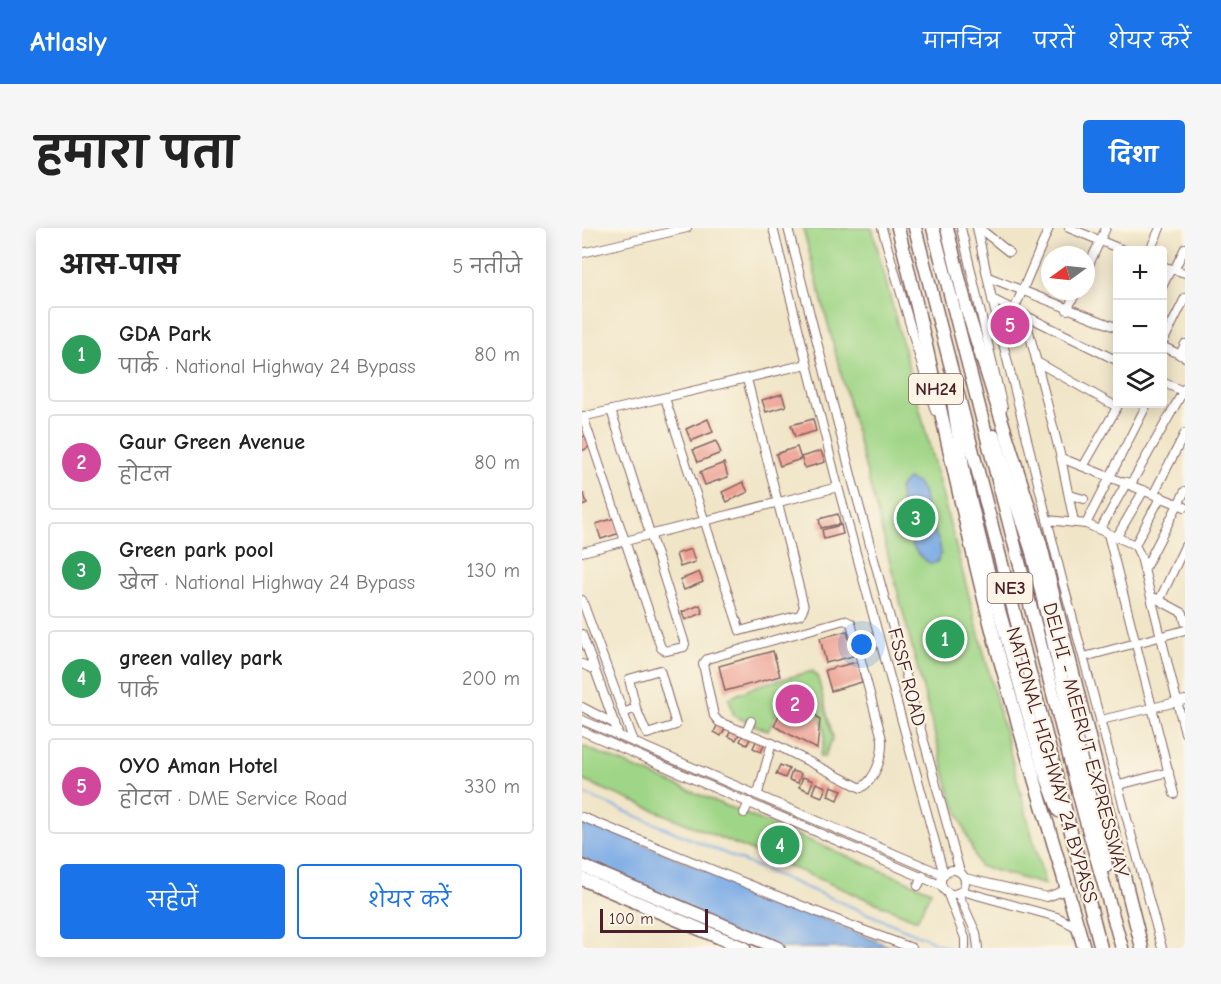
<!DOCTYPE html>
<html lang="hi">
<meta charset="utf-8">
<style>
body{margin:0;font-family:"Comic Neue","Playpen Sans Deva",sans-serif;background:#f6f6f6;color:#222}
.controls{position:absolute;right:18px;top:18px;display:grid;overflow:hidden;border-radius:6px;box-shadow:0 3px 15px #0003}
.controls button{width:54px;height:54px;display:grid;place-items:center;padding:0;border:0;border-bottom:2px solid #e0e0e0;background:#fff;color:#222;font:30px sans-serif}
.compass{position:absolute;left:459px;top:18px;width:54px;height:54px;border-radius:50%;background:#fff;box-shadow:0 3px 15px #0003;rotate:255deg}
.scale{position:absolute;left:18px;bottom:15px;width:108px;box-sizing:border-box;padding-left:6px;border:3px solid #4a1f2b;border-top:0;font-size:16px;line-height:21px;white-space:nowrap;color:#4a1f2b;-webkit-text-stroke:4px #fcf5e5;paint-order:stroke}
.you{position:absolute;left:280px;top:417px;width:21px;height:21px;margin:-15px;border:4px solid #fff;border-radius:50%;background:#1a73e8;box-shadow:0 0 0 9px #1a73e833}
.badge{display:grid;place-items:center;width:39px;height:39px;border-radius:50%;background:#1a73e8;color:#fff;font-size:20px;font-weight:700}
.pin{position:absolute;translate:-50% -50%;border:3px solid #fff;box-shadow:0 2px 6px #0006}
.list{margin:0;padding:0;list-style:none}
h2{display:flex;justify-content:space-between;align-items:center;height:78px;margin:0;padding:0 24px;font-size:26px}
h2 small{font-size:20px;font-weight:400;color:#767676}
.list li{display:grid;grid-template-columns:39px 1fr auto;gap:18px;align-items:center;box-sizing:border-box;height:96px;margin:0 12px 12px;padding:0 12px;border:2px solid #e0e0e0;border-radius:6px}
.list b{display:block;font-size:22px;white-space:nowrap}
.list p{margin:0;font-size:20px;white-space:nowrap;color:#767676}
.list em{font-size:20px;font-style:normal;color:#767676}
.actions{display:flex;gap:12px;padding:18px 24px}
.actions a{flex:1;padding:14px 0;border:2px solid #1a73e8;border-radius:6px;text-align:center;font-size:21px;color:#1a73e8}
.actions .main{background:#1a73e8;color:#fff}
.icon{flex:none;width:33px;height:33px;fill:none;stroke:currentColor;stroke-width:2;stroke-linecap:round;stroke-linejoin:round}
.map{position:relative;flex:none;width:603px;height:720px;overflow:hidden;border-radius:6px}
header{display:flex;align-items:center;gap:36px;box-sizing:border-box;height:84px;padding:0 30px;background:#1a73e8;color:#fff}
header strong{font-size:28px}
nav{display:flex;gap:33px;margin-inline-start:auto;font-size:21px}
.intro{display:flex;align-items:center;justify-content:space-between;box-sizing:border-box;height:144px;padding:0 36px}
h1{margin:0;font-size:42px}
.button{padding:15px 27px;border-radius:6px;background:#1a73e8;color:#fff;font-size:21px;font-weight:700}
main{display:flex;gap:36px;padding:0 36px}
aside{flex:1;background:#fff;border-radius:6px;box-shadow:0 3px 15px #0003}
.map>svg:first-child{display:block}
</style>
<header>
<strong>Atlasly</strong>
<nav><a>मानचित्र</a><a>परतें</a><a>शेयर करें</a></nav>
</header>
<div class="intro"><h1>हमारा पता</h1><a class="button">दिशा</a></div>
<main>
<aside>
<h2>आस-पास<small>5 नतीजे</small></h2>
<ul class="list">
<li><span class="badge" style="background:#2e9e5b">1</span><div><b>GDA Park</b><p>पार्क · National Highway 24 Bypass</p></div><em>80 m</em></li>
<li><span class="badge" style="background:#d1479c">2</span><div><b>Gaur Green Avenue</b><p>होटल</p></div><em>80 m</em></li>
<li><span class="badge" style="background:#2e9e5b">3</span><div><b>Green park pool</b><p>खेल · National Highway 24 Bypass</p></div><em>130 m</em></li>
<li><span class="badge" style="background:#2e9e5b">4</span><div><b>green valley park</b><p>पार्क</p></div><em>200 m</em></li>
<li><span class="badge" style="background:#d1479c">5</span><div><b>OYO Aman Hotel</b><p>होटल · DME Service Road</p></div><em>330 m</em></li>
</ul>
<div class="actions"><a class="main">सहेजें</a><a>शेयर करें</a></div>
</aside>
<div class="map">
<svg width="603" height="720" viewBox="0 0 603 720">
<rect width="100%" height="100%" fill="#fcf5e5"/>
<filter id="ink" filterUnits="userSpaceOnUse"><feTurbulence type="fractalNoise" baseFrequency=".0167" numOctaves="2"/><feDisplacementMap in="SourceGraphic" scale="12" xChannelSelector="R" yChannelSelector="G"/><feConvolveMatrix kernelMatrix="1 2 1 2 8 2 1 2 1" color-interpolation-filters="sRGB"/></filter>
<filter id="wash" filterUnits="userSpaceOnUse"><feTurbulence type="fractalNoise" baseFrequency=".008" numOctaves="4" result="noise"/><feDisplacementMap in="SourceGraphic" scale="24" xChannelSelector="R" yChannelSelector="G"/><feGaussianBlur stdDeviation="1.35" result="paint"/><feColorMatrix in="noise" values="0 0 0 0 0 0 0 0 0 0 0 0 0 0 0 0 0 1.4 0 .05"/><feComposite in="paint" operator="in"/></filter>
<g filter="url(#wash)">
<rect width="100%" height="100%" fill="#f0e5c7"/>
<g fill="#9fd586" stroke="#747a58" stroke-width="1.5">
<path d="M221,0H290L463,657L397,638L368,565Z"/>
<path d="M231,443L236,450L251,510L242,529L238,528C248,504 241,489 224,471L218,483L199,477L186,503L152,488L147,470L177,457Z"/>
<path d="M0,518L349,663L335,692L0,552Z"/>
</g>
<g fill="#7cabe6" stroke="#636588" stroke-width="1.5">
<path d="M325,251L335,255L341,263L345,284L358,317L359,326L355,334L350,336C322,324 322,285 317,260Z"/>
<path d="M0,591L311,720H185L0,642Z"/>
</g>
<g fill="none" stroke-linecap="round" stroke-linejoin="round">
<path stroke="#7cabe6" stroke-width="2" d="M0,565L367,720"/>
</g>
<g id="blocks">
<g fill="#ec9d91">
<path d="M200,166L204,178L184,184L180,172Z"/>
<path d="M126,191L131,204L109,213L104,201Z"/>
<path d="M231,191L234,203L213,209L209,197Z"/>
<path d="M5,207L11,217L0,223V209Z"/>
<path d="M134,213L139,225L116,234L111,222Z"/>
<path d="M215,219L219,231L198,238L194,226Z"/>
<path d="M239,223L243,234L223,240L219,229Z"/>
<path d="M142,235L146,249L123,257L118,244Z"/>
<path d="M161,254L166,264L145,274L140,264Z"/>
<path d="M2,266L5,276L0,278V267Z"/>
<path d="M256,286L258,296L239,300L237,291Z"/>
<path d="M33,290L38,305L19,311L14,296Z"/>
<path d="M259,297L261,306L242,311L240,302Z"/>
<path d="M109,321L113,334L98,339L94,326Z"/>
<path d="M117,344L121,354L102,362L98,352Z"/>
<path d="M118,377L121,385L103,392L100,384Z"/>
<path d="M265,403L271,428L244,435L238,410Z"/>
<path d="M191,423L198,448L143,463L137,438Z"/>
<path d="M275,434L280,454L249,463L243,442Z"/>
<path d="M224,475L238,492L235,521L192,498L200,480L219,486Z"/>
<path d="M136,496L144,499L139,508L132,504Z"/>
<path d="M150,500L158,504L154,512L146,508Z"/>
<path d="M162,505L169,509L165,517L158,513Z"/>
<path d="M175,511L183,515L179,524L171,520Z"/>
<path d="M198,537L207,541L203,550L194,546Z"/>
<path d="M210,543L219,546L216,555L207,552Z"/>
<path d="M221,549L231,553L227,563L217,559Z"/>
<path d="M234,555L244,559L240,569L230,565Z"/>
<path d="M249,558L260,562L256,572L246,568Z"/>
</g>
</g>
</g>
<g filter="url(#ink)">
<use href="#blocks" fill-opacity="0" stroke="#846462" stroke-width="1.5"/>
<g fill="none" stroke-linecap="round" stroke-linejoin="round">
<g stroke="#846462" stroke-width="10">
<g id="minor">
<path d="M191,0L256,259L362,647"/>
<path d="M206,0L271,255L378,644"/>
<path d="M300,0L353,183"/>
<path d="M379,0L421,180"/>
<path d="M395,0L410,71L480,351L580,720"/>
<path d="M397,0L427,24"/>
<path d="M487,0L541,22"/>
<path d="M568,22L578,0"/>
<path d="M0,25L105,0"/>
<path d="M580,38L603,45"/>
<path d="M592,42L603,20"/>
<path d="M504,43L524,0"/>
<path d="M406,49L536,100"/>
<path d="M580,59L589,41"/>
<path d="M410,71L536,133"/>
<path d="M432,82L467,0"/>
<path d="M485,82L495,63"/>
<path d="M443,88L479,230L492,294"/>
<path d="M580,116L603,70"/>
<path d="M580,118L603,129"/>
<path d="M598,127L603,116"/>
<path d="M455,134L535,179"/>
<path d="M580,154L603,164"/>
<path d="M83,170L158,403L218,387L222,379L165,151"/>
<path d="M1,188L79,420L84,423L102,419L103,416L29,182"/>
<path d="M0,189L225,136"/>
<path d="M479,230L603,279"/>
<path d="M502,237L537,176"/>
<path d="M549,256L603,160"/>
<path d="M572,265L603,205"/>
<path d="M487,267L502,271"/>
<path d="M465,292L504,296L553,317L559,329L603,505"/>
<path d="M504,296L565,176"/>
<path d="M518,302L545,254"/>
<path d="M526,306L592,566"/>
<path d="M534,310L562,262"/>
<path d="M553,317L579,268"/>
<path d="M0,324L256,259"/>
<path d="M562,342L603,263"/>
<path d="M573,370L601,385L603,394"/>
<path d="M578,371L603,318"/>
<path d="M0,372L52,514"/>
<path d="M262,392L269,395L300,511C301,528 294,551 279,560L190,515L137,494L132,488L121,436L125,431Z"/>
<path d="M0,406L37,508"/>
<path d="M502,429L603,402"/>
<path d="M0,436L13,442"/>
<path d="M0,479L33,496"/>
<path d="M41,485L54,480L65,506L94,497L78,442L47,451L54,480"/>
<path d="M0,492L362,647"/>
<path d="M519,492L603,472"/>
<path d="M0,503L360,658"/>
<path d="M164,505L169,493"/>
<path d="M537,557L587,544"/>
<path d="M176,565L190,515"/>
<path d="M162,585L167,574"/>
<path d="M0,589L265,696L330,720"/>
<circle cx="371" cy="654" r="12"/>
<path d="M383,650L465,669L481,663L483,654"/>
<path d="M336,658L341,648"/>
<path d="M380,663L475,689L496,700"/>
<path d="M365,664L383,710V720"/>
<path d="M376,665L394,705L396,720"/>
</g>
</g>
<g stroke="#846462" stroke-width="15">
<g id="highway">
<path d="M316,0C350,133 375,269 410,402C438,509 472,614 502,720"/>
<path d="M333,0L519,720"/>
<path d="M351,0L502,586L540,720"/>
<path d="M365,0L385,82L458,314L560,720"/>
<path d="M369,159L382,246L403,332L461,539L477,583"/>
<path d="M412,208L450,324L524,638"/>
<path d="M0,638L196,720"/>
<path d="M0,651L162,720"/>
</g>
</g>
<use href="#minor" stroke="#fff" stroke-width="8"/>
<use href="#highway" stroke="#fff" stroke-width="12"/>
</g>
</g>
<g text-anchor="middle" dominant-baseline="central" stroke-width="4.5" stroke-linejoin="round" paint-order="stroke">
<g fill="#fcf5e5" stroke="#7f5f63" stroke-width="1.5">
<rect x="327" y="146" width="54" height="30" rx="4.5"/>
<rect x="405.5" y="345" width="45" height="30" rx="4.5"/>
</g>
<g font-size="18" font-weight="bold" fill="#4a1f2b">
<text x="354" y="161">NH24</text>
<text x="428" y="360">NE3</text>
</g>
<g font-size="20" fill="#4a1f2b" stroke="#fcf5e5">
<text transform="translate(325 449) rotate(75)">FSSF ROAD</text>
<text transform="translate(504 512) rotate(75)">DELHI - MEERUT EXPRESSWAY</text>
<text transform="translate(470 537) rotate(74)">NATIONAL HIGHWAY 24 BYPASS</text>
</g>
</g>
</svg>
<div class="controls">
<button>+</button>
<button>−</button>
<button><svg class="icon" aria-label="layers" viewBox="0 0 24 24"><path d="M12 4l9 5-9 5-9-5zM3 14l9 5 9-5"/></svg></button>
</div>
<svg class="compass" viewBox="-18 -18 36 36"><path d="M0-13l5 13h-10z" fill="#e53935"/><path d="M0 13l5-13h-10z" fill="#767676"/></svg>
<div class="scale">100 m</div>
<div class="you"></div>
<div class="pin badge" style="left:363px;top:411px;background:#2e9e5b">1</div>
<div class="pin badge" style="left:213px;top:476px;background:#d1479c">2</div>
<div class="pin badge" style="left:334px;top:290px;background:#2e9e5b">3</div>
<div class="pin badge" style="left:198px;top:617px;background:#2e9e5b">4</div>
<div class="pin badge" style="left:428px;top:97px;background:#d1479c">5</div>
</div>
</main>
